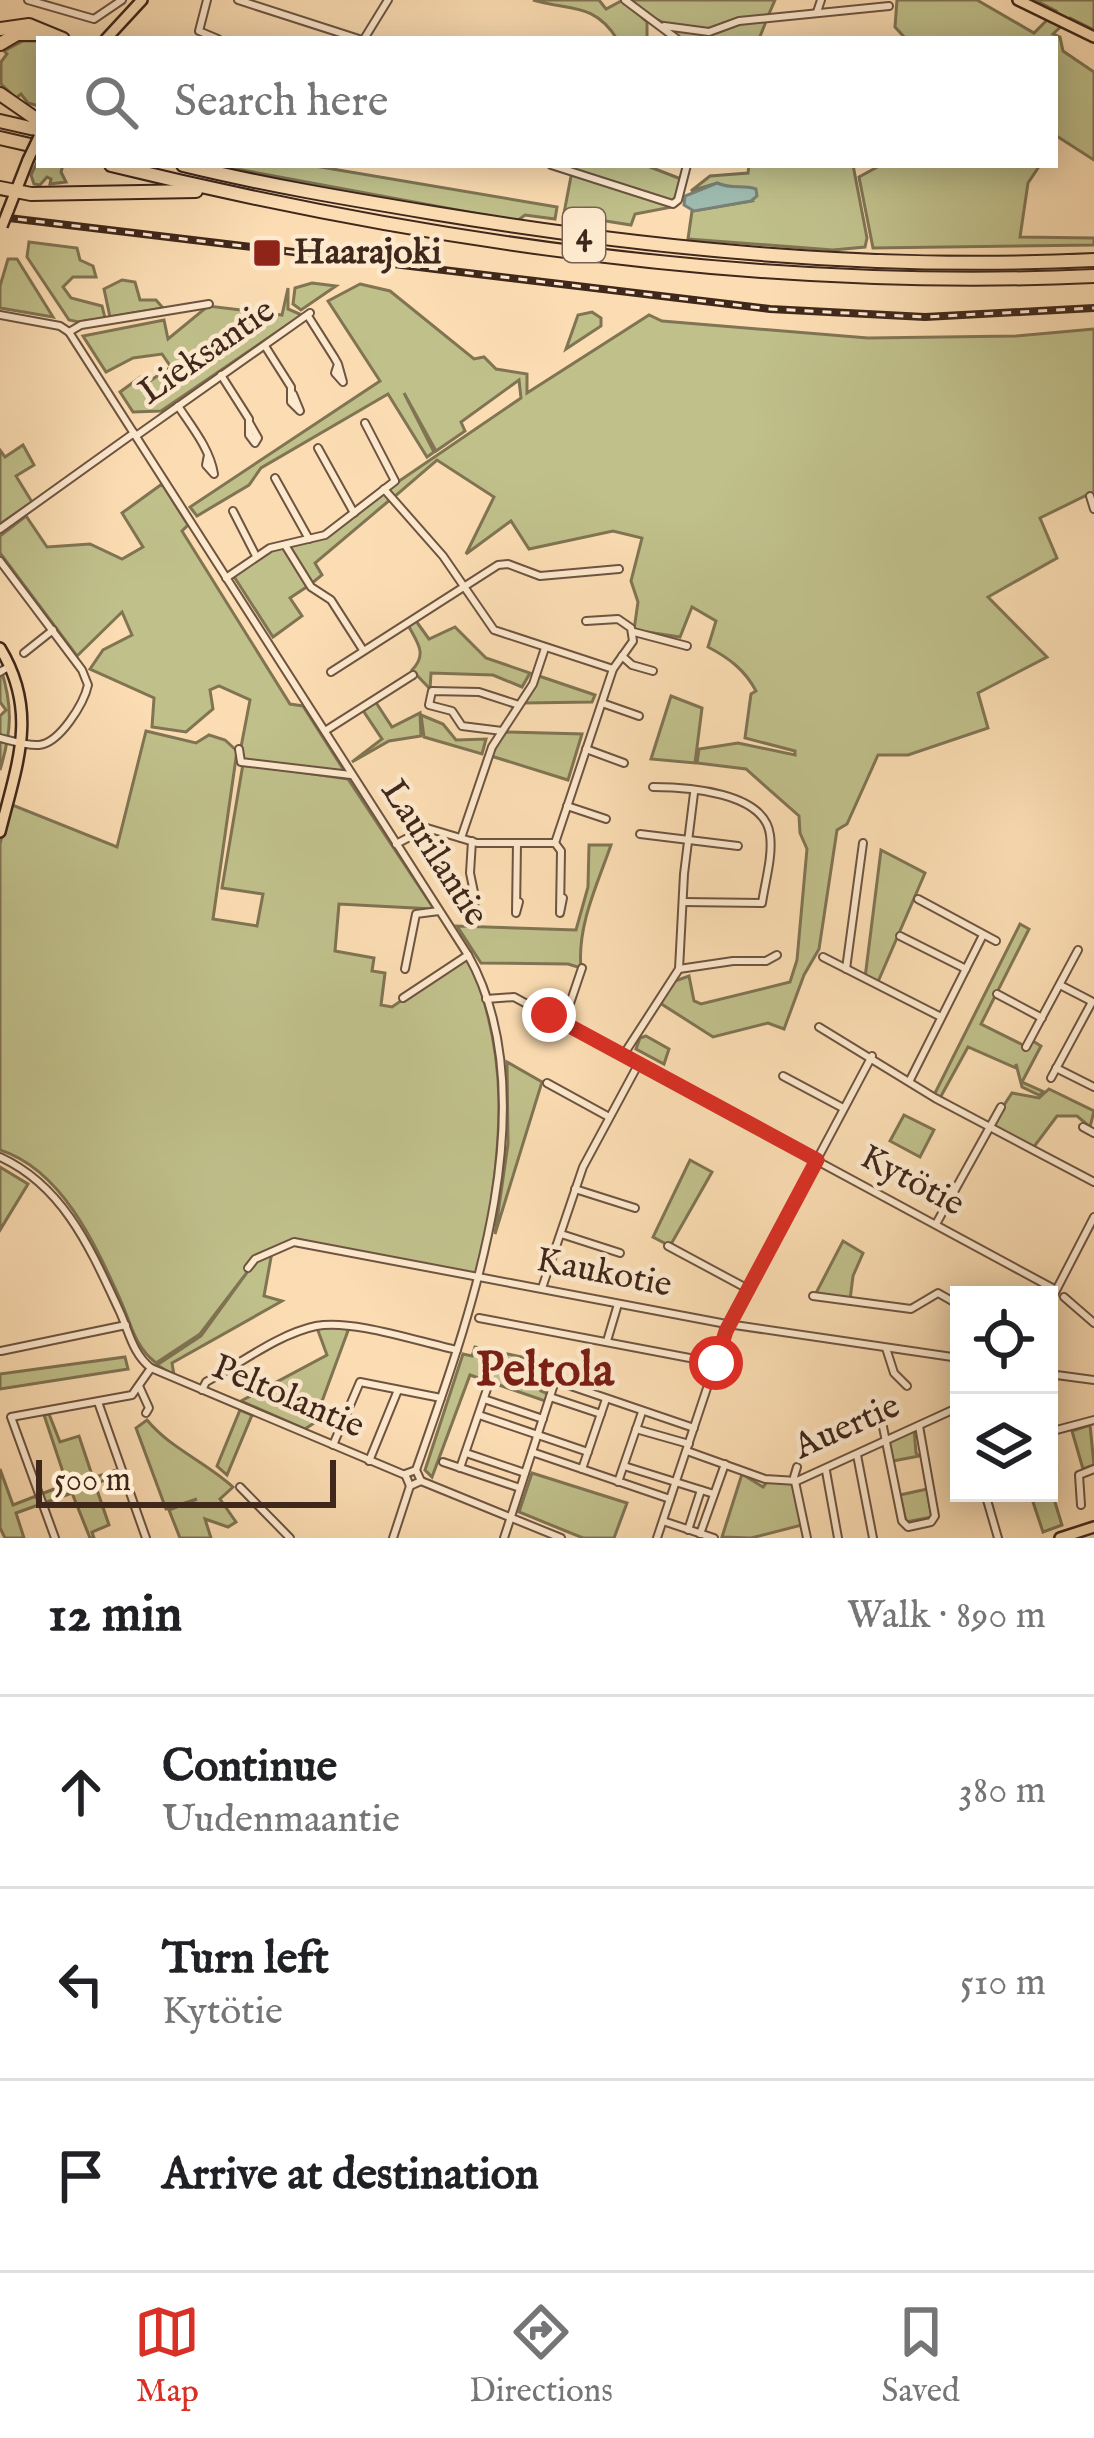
<!DOCTYPE html>
<meta charset="utf-8">
<style>
body{margin:0;font-family:"IM FELL English",serif;background:#f6f6f6;color:#202124}
.controls{position:absolute;right:36px;bottom:36px;display:grid;overflow:hidden;border-radius:0px;box-shadow:0 6px 30px #0003}
.controls button{width:108px;height:108px;display:grid;place-items:center;padding:0;border:0;border-bottom:3px solid #e0e0e0;background:#fff;color:#202124;font:60px sans-serif}
.scale{position:absolute;left:36px;bottom:30px;width:300px;box-sizing:border-box;padding-left:12px;border:6px solid #3f271b;border-top:0;font-size:33px;line-height:42px;white-space:nowrap;color:#3f271b;-webkit-text-stroke:9px #fde9ce;paint-order:stroke}
.stop{position:absolute;width:36px;height:36px;margin:-27px;border:9px solid #d93025;border-radius:50%;background:#fff}
.stop.end{background:#d93025;border-color:#fff;box-shadow:0 3px 12px #0008}
.list{margin:0;padding:0;list-style:none}
h2{display:flex;justify-content:space-between;align-items:center;height:156px;margin:0;padding:0 48px;font-size:51px}
h2 small{font-size:39px;font-weight:400;color:#757577}
.list li{display:grid;grid-template-columns:78px 1fr auto;gap:36px;align-items:center;box-sizing:border-box;height:192px;padding:0 48px;border-top:3px solid #e0e0e0}
.list b{display:block;font-size:45px;white-space:nowrap}
.list p{margin:0;font-size:39px;white-space:nowrap;color:#757577}
.list em{font-size:39px;font-style:normal;color:#757577}
.icon{flex:none;width:66px;height:66px;fill:none;stroke:currentColor;stroke-width:2;stroke-linecap:round;stroke-linejoin:round}
.map{position:relative;flex:none;width:1094px;height:1538px;overflow:hidden}
.search{position:absolute;background:#fff;box-shadow:0 6px 30px #0003;left:36px;right:36px;top:36px;height:132px;display:flex;align-items:center;gap:30px;box-sizing:border-box;padding:0 42px;border-radius:0px;color:#757577;font-size:45px}
.sheet{height:732px;background:#fff}
nav{display:flex;justify-content:space-around;align-items:center;box-sizing:border-box;height:168px;border-top:3px solid #e0e0e0;background:#fff;font-size:33px;color:#757577}
nav a{display:grid;justify-items:center;gap:6px}
nav .on{color:#d93025}
.map>svg:first-child{display:block}
</style>
<div class="map">
<svg width="1094" height="1538" viewBox="0 0 1094 1538">
<rect width="100%" height="100%" fill="#fcddb3"/>
<filter id="stains"><feTurbulence type="fractalNoise" baseFrequency=".00167" numOctaves="4"/><feColorMatrix values="0 0 0 0 .2 0 0 0 0 .09 0 0 0 0 .02 0 0 0 .5 -.17"/></filter>
<radialGradient id="worn" r=".72"><stop offset=".6" stop-color="#630" stop-opacity="0"/><stop offset="1" stop-color="#630" stop-opacity=".3"/></radialGradient>
<g fill="#c0c08b" stroke="#807453" stroke-width="3">
<path d="M533,0H599L606,9L623,0L647,22V39H617C594,2 569,11 533,0Z"/>
<path d="M628,0H775L768,16C711,30 676,42 628,0Z"/>
<path d="M897,0H977L1034,33L1056,11L1035,0H1094V30L1070,18L1053,34L1060,37L1063,51L1094,72V160L1055,135V39H906L895,27Z"/>
<path d="M767,19L759,39H679L669,29L709,35L740,23Z"/>
<path d="M23,41H39V106L28,103L21,94L16,98L1,84V62L7,54L4,51Z"/>
<path d="M39,158V165H63L61,172L66,182L50,184L51,179L47,177L40,185L34,184L31,175Z"/>
<path d="M215,165H309L557,207L555,219L525,215L517,221Z"/>
<path d="M560,165H645L681,179L672,207L635,214L631,225L587,218L574,220L564,213L572,171Z"/>
<path d="M749,165H853L867,238L865,247L833,250L688,239L692,211L751,201L717,183L691,191L710,176L748,173Z"/>
<path d="M881,165H1040L1028,183L1020,237L1094,238V245L873,248L859,177Z"/>
<path d="M29,242L77,248L80,260L93,266L96,277H73L63,287L71,298L102,306L105,318L79,322L69,320L27,257Z"/>
<path d="M8,259H17L53,317L0,308V286Z"/>
<path d="M122,280L135,282L140,300H156L163,308L110,317L104,289Z"/>
<path d="M312,283L336,286L301,310L293,304L295,288Z"/>
<path d="M360,284L390,291L474,359L484,357L496,369L527,374V393L649,315L662,321L868,338L1016,336L1094,329V498L1091,493L1040,518L1057,558L988,597L1047,657L978,693L988,728L908,755H878L847,824L837,830L819,949L804,975L784,1029L768,1023L713,1037L660,1003L675,981L689,976L694,1001L701,1004L790,982L797,960L807,849L800,833L799,816L746,769L697,763L699,749L738,743L795,755V751L745,738L751,694L756,691C745,670 729,658 708,647L716,621L692,607L680,637L634,630L638,602L631,581L642,538L613,531L529,549L511,521L466,554L494,497L437,460L393,498L386,490L521,398L519,380L461,422L465,431L436,451L404,393L434,452L427,457L388,394L261,468L249,485L197,516L190,507L380,381L328,301Z"/>
<path d="M288,288V309L302,315L161,411L133,412L120,392L142,376L148,382L171,367L162,354L133,358L106,372L83,336L164,320L168,339L208,306L282,315Z"/>
<path d="M592,312L601,318V326L566,349L578,315Z"/>
<path d="M23,445L34,465L16,476L32,502L0,524V450L5,457Z"/>
<path d="M162,484L188,525L182,531L290,704L303,706L345,772L244,760L241,747L250,700L219,686L210,690L213,709L186,732L152,727L154,698L90,669L103,650L132,635L122,612L77,656L0,553V536L26,516L47,547L90,544L122,559L143,547L122,513Z"/>
<path d="M384,491L391,499L315,563L322,575L311,584L288,547L327,537Z"/>
<path d="M284,547L308,586L290,598L302,616L273,637L233,575L270,550Z"/>
<path d="M416,621L429,639L455,627L486,658L530,673L522,687L493,675L431,673L430,689L412,670C428,654 417,642 408,625Z"/>
<path d="M0,666C13,705 12,731 0,770V716L6,710L0,702Z"/>
<path d="M539,676L595,695L592,702L525,703Z"/>
<path d="M671,696L702,708L695,763L651,759Z"/>
<path d="M375,701L392,727L420,713L421,736L389,741L352,762L382,739L362,709Z"/>
<path d="M421,715L443,724L456,740L486,739L482,754L424,737Z"/>
<path d="M146,731L196,743L209,735L225,740L237,751L213,919L257,926L263,894L222,888L243,764L348,779L434,909L339,904L335,951L374,958L372,971L385,973L381,1005L392,1007L468,955C517,1074 497,1156 481,1277L293,1242L272,1252L264,1296L282,1301L172,1363L174,1375L157,1365L201,1336L251,1267L200,1334L156,1363C134,1346 131,1323 120,1299C95,1244 62,1170 0,1150V844L10,804L117,847Z"/>
<path d="M504,732L582,734L568,780L491,756Z"/>
<path d="M589,845H611C597,885 577,926 581,968L568,964L481,963L457,926L576,930L588,887Z"/>
<path d="M881,850L925,873L877,984L865,978Z"/>
<path d="M1020,924L1029,929L981,1024L1025,1046L1031,1040L1041,1046L1022,1082L1044,1092L1039,1095L1022,1087L1016,1064V1068L968,1047L940,1098L934,1095Z"/>
<path d="M646,1036L669,1049L664,1064L636,1049L640,1038Z"/>
<path d="M507,1062L542,1082L495,1234L508,1144Z"/>
<path d="M1049,1089L1094,1111L1090,1127L1077,1116H1057L1033,1148L991,1125L1012,1093L1039,1098Z"/>
<path d="M904,1115L934,1130L920,1157L890,1141Z"/>
<path d="M690,1160L712,1172L670,1246L653,1237Z"/>
<path d="M0,1167L28,1184L0,1230Z"/>
<path d="M843,1241L863,1253L853,1276L850,1300L815,1295Z"/>
<path d="M330,1326L349,1328L314,1423L305,1429L241,1401L327,1355L317,1328Z"/>
<path d="M475,1347L550,1363L541,1391L548,1394L545,1401L470,1375L432,1477L425,1470L463,1354L472,1356Z"/>
<path d="M125,1357L128,1369L0,1389V1374Z"/>
<path d="M240,1410L252,1415L227,1475L217,1466Z"/>
<path d="M49,1414L60,1442L79,1436L93,1478L119,1469L121,1473L95,1484L109,1525L92,1532L94,1538H90L72,1493L16,1513L24,1538H5L0,1528V1469L13,1505L67,1484L44,1415Z"/>
<path d="M147,1420C171,1449 206,1462 233,1487L220,1499L236,1522L228,1527L205,1519L211,1538H180L169,1510L197,1499L166,1509L136,1428Z"/>
<path d="M1090,1425L1094,1465L1083,1469L1072,1431Z"/>
<path d="M914,1429L916,1453L919,1456L893,1461L888,1442Z"/>
<path d="M532,1473L627,1503L614,1538H583L519,1512Z"/>
<path d="M742,1474L763,1487L767,1482L794,1484L802,1525L751,1538L722,1537Z"/>
<path d="M927,1489L932,1517L906,1522L900,1495Z"/>
<path d="M1030,1493H1042L1043,1498L1054,1499L1062,1525L1043,1532Z"/>
</g>
<path fill="#9fbbb0" stroke="#798074" stroke-width="3" d="M717,183C734,190 743,184 756,189L757,196L751,201L694,211L684,205L685,196Z"/>
<g fill="none" stroke-linecap="round" stroke-linejoin="round">
<g stroke="#6e5441" stroke-width="10">
<g id="minor">
<path d="M28,0L94,19L122,0"/>
<path d="M207,0L199,31L218,39"/>
<path d="M238,0L359,39"/>
<path d="M625,0L677,39"/>
<path d="M817,12L821,0"/>
<path d="M664,26L709,32L739,21L889,6"/>
<path d="M364,39L388,0"/>
<path d="M551,165L673,204L678,200L687,165"/>
<path d="M0,315L60,326L69,332L81,325L209,304"/>
<path d="M308,316L334,357L338,364L335,373L343,382L338,364"/>
<path d="M69,332L468,955C551,1103 467,1324 416,1470L421,1481L410,1486L405,1474L416,1470"/>
<path d="M265,346L291,387V402L300,411L293,394"/>
<path d="M221,375L249,419V435L255,443L258,438L250,424"/>
<path d="M178,406C192,427 210,449 214,474L206,465L208,455"/>
<path d="M136,436L310,313"/>
<path d="M318,448L354,513"/>
<path d="M275,478L309,539"/>
<path d="M384,489L443,556L494,630L613,669"/>
<path d="M1090,496L1094,509"/>
<path d="M233,511L256,556"/>
<path d="M0,529L134,433"/>
<path d="M285,545L311,587L331,600L363,650"/>
<path d="M0,561L82,670L88,685C84,703 60,743 39,745C28,746 12,741 0,738"/>
<path d="M226,578L270,548L325,535L395,481L365,423"/>
<path d="M634,632L687,646"/>
<path d="M24,653L53,630"/>
<path d="M622,656L632,665L653,671"/>
<path d="M0,672L5,669"/>
<path d="M331,672L498,565L508,564L540,576L619,569"/>
<path d="M602,703L639,716"/>
<path d="M325,731L413,675"/>
<path d="M502,731L462,726L452,711L429,705L432,691L479,692L519,705"/>
<path d="M239,749L241,762L351,775"/>
<path d="M586,749L624,763"/>
<path d="M653,787C687,787 765,792 770,835C773,856 765,882 762,903L683,902"/>
<path d="M567,806L606,819"/>
<path d="M640,834L738,846"/>
<path d="M461,838L492,747L533,684L545,648"/>
<path d="M472,841L470,873L475,897L468,905L469,909H474L475,897"/>
<path d="M517,843L516,913L519,902"/>
<path d="M555,843L561,851L560,913L563,898"/>
<path d="M396,844L427,828L477,843H555L613,669L633,641L631,628L618,619L586,621"/>
<path d="M918,899L996,941"/>
<path d="M900,936L966,969"/>
<path d="M823,957L941,1017"/>
<path d="M405,969L416,914L439,911"/>
<path d="M679,969L733,961H766L777,955"/>
<path d="M846,969L863,843"/>
<path d="M1060,985L1091,1001"/>
<path d="M997,994L1042,1018"/>
<path d="M403,998L468,955"/>
<path d="M486,999L514,997L1056,1290"/>
<path d="M564,1021L582,968"/>
<path d="M819,1027L935,1098L1094,1182"/>
<path d="M1026,1047L1078,950"/>
<path d="M624,1054L679,969L684,874L694,793"/>
<path d="M1056,1068L1094,1087"/>
<path d="M783,1076L843,1108"/>
<path d="M1051,1078L1092,1002"/>
<path d="M910,1080L983,935"/>
<path d="M547,1083L609,1117"/>
<path d="M1083,1127L1094,1133"/>
<path d="M0,1157C64,1186 91,1250 119,1310C129,1331 132,1353 151,1368L405,1475"/>
<path d="M575,1189L635,1208"/>
<path d="M936,1224L1001,1107"/>
<path d="M561,1234L620,1253"/>
<path d="M668,1246L748,1289"/>
<path d="M248,1268L255,1259L294,1242L721,1323L959,1358"/>
<path d="M542,1288L583,1167L639,1063"/>
<path d="M813,1296L911,1309L938,1293L959,1305"/>
<path d="M1064,1297L1094,1323"/>
<path d="M1049,1304L1094,1217"/>
<path d="M479,1318L716,1363"/>
<path d="M607,1341L618,1304"/>
<path d="M886,1348L894,1373L907,1386"/>
<path d="M1,1351L126,1325"/>
<path d="M1049,1374L1094,1380"/>
<path d="M556,1381L694,1428"/>
<path d="M139,1386L149,1408L146,1413"/>
<path d="M202,1390L206,1382C240,1364 278,1334 316,1326C353,1319 419,1342 457,1350"/>
<path d="M550,1397L601,1414"/>
<path d="M484,1399L543,1419"/>
<path d="M98,1402L146,1538"/>
<path d="M479,1415L588,1452"/>
<path d="M881,1417L902,1521L908,1527L931,1522L935,1516L919,1426"/>
<path d="M636,1429L689,1444"/>
<path d="M1049,1432L1094,1420"/>
<path d="M333,1445L360,1382L441,1398"/>
<path d="M687,1451L765,1479L797,1481L959,1407"/>
<path d="M532,1452L670,1499"/>
<path d="M466,1453L525,1473"/>
<path d="M857,1455L873,1538"/>
<path d="M369,1461L398,1390"/>
<path d="M443,1462L520,1488"/>
<path d="M624,1466L714,1494"/>
<path d="M797,1467L794,1477L807,1538"/>
<path d="M460,1468L487,1389"/>
<path d="M582,1469L606,1399"/>
<path d="M826,1471L838,1538"/>
<path d="M421,1481L561,1538"/>
<path d="M618,1482L642,1412"/>
<path d="M240,1487L290,1538"/>
<path d="M985,1493L998,1538"/>
<path d="M1081,1505L1079,1475L1094,1469"/>
<path d="M663,1521L714,1538"/>
<path d="M688,1530L701,1490"/>
<path d="M700,1534L725,1464"/>
<path d="M55,1538L11,1417L132,1395L151,1368"/>
<path d="M393,1538L410,1486"/>
<path d="M504,1538L557,1375"/>
<path d="M657,1538L726,1331L872,1056"/>
</g>
</g>
<g stroke="#3f271b" stroke-width="14">
<g id="major">
<path d="M1018,0L1094,37"/>
<path d="M106,39L142,0"/>
<path d="M8,211L28,160"/>
<path d="M0,648C39,712 17,764 0,832"/>
<path d="M1060,1538L1094,1527"/>
</g>
</g>
<g stroke="#3f271b" stroke-width="16">
<g id="highway">
<path d="M0,29L29,25L63,39"/>
<path d="M0,44L17,34H38"/>
<path d="M0,94L39,121"/>
<path d="M0,121L39,130"/>
<path d="M0,138L39,147"/>
<path d="M111,165C430,243 765,291 1094,276"/>
<path d="M183,165C265,185 349,199 433,213C650,249 873,271 1094,260"/>
<path d="M0,188L31,194L196,191"/>
</g>
</g>
<use href="#minor" stroke="#fde9ce" stroke-width="6"/>
<use href="#major" stroke="#fcddb3" stroke-width="9"/>
<use href="#highway" stroke="#fcddb3" stroke-width="12"/>
<g stroke="#3f271b" stroke-width="8">
<path id="rail" d="M0,217L770,309L925,317L1094,308"/>
</g>
<use href="#rail" stroke="#fde9ce" stroke-width="3" stroke-dasharray="9" stroke-linecap="butt"/>
<g stroke="#3f271b" stroke-width="14" stroke-linecap="butt">
<g id="major-bridge">
<path d="M28,160L39,137"/>
<path d="M2,226L8,211"/>
</g>
</g>
<use href="#major-bridge" stroke="#fcddb3" stroke-width="9"/>
</g>
<g fill="none" stroke-linecap="round" stroke-linejoin="round">
<path stroke="#d93025" stroke-width="15" d="M549,1015L817,1160L726,1331L716,1363"/>
</g>
<rect fill="#8f2418" stroke="#fde9ce" stroke-width="4.5" x="252" y="238" width="30" height="30" rx="6"/>
<g text-anchor="middle" dominant-baseline="central" stroke-width="9" stroke-linejoin="round" paint-order="stroke">
<rect fill="#fde9ce" stroke="#786151" stroke-width="3" x="563" y="208" width="42" height="54" rx="9"/>
<g font-size="33" font-weight="bold" fill="#3f271b">
<text x="584" y="235">4</text>
</g>
<g font-size="36" font-weight="bold" fill="#3f271b" stroke="#fde9ce" text-anchor="start">
<text x="294" y="253">Haarajoki</text>
</g>
<g font-size="36" fill="#3f271b" stroke="#fde9ce">
<text transform="translate(207 352) rotate(-35)">Lieksantie</text>
<text transform="translate(434 853) rotate(57)">Laurilantie</text>
<text transform="translate(912 1181) rotate(28)">Kytötie</text>
<text transform="translate(604 1273) rotate(11)">Kaukotie</text>
<text transform="translate(288 1397) rotate(23)">Peltolantie</text>
<text transform="translate(847 1427) rotate(-24)">Auertie</text>
</g>
<g font-size="48" font-weight="bold" fill="#7a1f14" stroke="#fde9ce">
<text x="545" y="1372">Peltola</text>
</g>
</g>
<rect width="100%" height="100%" filter="url(#stains)"/>
<rect width="100%" height="100%" fill="url(#worn)"/>
</svg>
<div class="controls">
<button><svg class="icon" aria-label="locate" viewBox="0 0 24 24"><circle cx="12" cy="12" r="6"/><path d="M12 2v4M12 18v4M2 12h4M18 12h4"/></svg></button>
<button><svg class="icon" aria-label="layers" viewBox="0 0 24 24"><path d="M12 4l9 5-9 5-9-5zM3 14l9 5 9-5"/></svg></button>
</div>
<div class="scale">500 m</div>
<div class="stop" style="left:716px;top:1363px"></div>
<div class="stop end" style="left:549px;top:1015px"></div>
<div class="search"><svg class="icon" aria-label="search" viewBox="0 0 24 24"><circle cx="10" cy="10" r="6"/><path d="M15 15l6 6"/></svg>Search here</div>
</div>
<section class="sheet">
<h2>12 min<small>Walk · 890 m</small></h2>
<ul class="list">
<li><svg class="icon" aria-label="ahead" viewBox="0 0 24 24"><path d="M12 20V5M6 11l6-6 6 6"/></svg><div><b>Continue</b><p>Uudenmaantie</p></div><em>380 m</em></li>
<li><svg class="icon" aria-label="left" viewBox="0 0 24 24"><path d="M17 20v-9H6M10 6l-5 5 5 5"/></svg><div><b>Turn left</b><p>Kytötie</p></div><em>510 m</em></li>
<li><svg class="icon" aria-label="arrive" viewBox="0 0 24 24"><path d="M6 21V4h12l-3 4 3 4H6"/></svg><div><b>Arrive at destination</b></div></li>
</ul>
</section>
<nav>
<a class="on"><svg class="icon" aria-label="map" viewBox="0 0 24 24"><path d="M3 6l6-2 6 2 6-2v14l-6 2-6-2-6 2zM9 4v14M15 6v14"/></svg>Map</a>
<a><svg class="icon" aria-label="directions" viewBox="0 0 24 24"><path d="M12 3l9 9-9 9-9-9zM9 14v-3h6M13 9l2 2-2 2"/></svg>Directions</a>
<a><svg class="icon" aria-label="saved" viewBox="0 0 24 24"><path d="M7 4h10v16l-5-4-5 4z"/></svg>Saved</a>
</nav>
